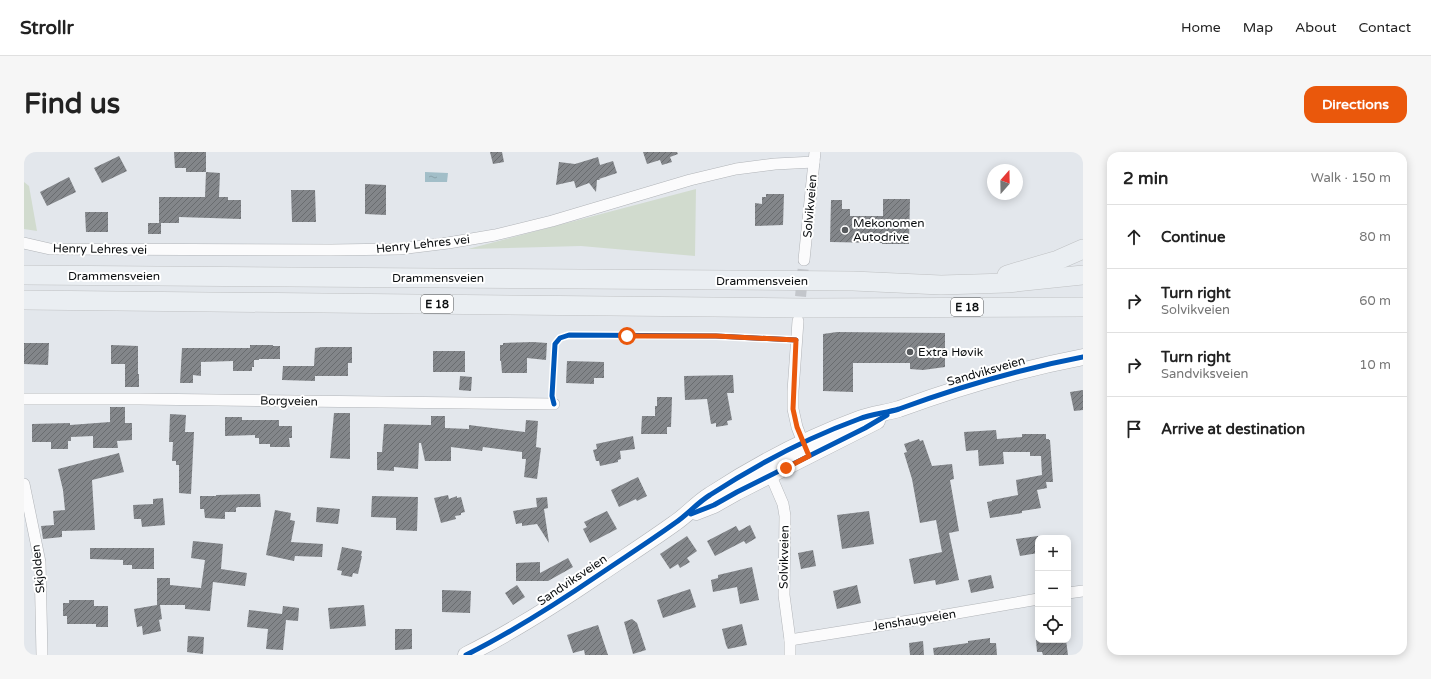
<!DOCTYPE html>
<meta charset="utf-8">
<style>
body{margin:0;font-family:"Varela Round",sans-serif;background:#f6f6f6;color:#222}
.controls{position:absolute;right:12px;bottom:12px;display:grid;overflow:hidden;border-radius:8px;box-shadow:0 2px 10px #0003}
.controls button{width:36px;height:36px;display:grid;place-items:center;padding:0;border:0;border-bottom:1px solid #e0e0e0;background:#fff;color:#222;font:20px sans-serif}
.compass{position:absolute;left:963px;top:12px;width:36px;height:36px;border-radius:50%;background:#fff;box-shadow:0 2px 10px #0003;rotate:20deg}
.stop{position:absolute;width:12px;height:12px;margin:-9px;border:3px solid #ea580c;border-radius:50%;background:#fff}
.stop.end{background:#ea580c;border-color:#fff;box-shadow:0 1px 4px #0008}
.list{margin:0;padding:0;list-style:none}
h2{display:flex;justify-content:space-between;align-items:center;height:52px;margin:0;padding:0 16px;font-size:17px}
h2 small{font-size:13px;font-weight:400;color:#767676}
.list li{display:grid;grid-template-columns:26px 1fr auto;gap:12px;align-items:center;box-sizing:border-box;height:64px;padding:0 16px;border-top:1px solid #e0e0e0}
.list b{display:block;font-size:15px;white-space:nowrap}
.list p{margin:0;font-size:13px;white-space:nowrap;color:#767676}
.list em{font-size:13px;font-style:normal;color:#767676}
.icon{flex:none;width:22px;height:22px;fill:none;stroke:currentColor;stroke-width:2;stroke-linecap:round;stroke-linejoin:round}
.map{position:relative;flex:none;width:1059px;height:503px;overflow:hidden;border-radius:12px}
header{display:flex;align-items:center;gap:24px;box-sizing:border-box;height:56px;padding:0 20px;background:#fff;border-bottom:1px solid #e0e0e0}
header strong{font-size:19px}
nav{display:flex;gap:22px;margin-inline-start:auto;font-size:14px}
.intro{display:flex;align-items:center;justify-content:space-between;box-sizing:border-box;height:96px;padding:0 24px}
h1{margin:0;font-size:28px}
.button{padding:10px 18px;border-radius:12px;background:#ea580c;color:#fff;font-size:14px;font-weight:700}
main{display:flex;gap:24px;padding:0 24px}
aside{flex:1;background:#fff;border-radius:12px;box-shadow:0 2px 10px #0003}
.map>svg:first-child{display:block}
</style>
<header>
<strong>Strollr</strong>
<nav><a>Home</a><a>Map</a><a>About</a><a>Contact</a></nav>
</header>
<div class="intro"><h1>Find us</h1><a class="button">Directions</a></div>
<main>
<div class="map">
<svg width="1059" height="503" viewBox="0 0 1059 503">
<defs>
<pattern id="water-ripples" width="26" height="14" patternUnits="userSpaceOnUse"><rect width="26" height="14" fill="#a2bec8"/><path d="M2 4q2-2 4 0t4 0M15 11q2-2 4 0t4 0" fill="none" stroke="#8aa2ab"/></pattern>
<pattern id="building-hatch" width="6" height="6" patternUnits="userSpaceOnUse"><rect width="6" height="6" fill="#83868a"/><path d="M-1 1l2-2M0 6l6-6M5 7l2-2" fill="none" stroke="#696c6f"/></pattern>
</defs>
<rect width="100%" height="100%" fill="#e3e7ec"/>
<g fill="#d1dbce">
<path d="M0,30L5,34L13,79L0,77Z"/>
<path d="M672,37L671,104L557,94L444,97Z"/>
</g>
<path fill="url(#water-ripples)" d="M401,20L424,21L423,30H401Z"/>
<g fill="url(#building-hatch)">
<path d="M150,0H182V20H162V16H151Z"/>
<path d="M466,0H478L480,10L469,12Z"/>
<path d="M619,0H653L654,2L646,5L648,10L638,13L636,8L623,12Z"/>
<path d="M95,4L103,19L78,31L70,16Z"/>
<path d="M574,5L576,13L589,9L593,21L575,27L576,28H573L572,40L565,31L552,36L550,29L532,33L535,10L551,12Z"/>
<path d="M182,20L196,21L195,45H204V48H217V67L155,65V71H135V45H181Z"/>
<path d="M45,25L52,40L23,54L16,40Z"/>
<path d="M341,32L362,33V63L341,62Z"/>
<path d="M267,38H291L292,70H268Z"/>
<path d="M742,42H760L759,73L731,74V51L738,52V45H742Z"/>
<path d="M859,47H886L885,92H858V91L806,90L807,48H818V57H826V64H859Z"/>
<path d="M61,60H84V80H62Z"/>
<rect x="124" y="71" width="13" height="11"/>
<path d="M813,180L921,181V215L899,218L886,217V211H829V240L799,239V182Z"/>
<path d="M509,190L523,191L522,208L503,206V221H478L477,209H476V193H479V191Z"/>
<path d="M0,191H25L24,213L0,212Z"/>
<path d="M87,193L114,194V222H115V235H101V212H87Z"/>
<path d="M226,193H249V194H256V207H235V208H230V215H228V219H209V209L177,210V224L169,223V231H156L158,196H226Z"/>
<path d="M298,195H328V211H324V224H291V229L258,228L259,214H290L291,196Z"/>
<rect x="409" y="199" width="32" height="21"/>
<path d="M543,209L580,210V226H570V232L542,231Z"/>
<path d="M709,223L710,241H703L708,268L703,269L704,273L692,275V271L687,272L683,247L661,248L660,224Z"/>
<path d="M436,224L448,225L447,239L435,238Z"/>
<path d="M1059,238V258L1050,259L1046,240Z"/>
<path d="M633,245H648L647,275H643V282H617L618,264H631V254H633Z"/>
<path d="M86,255H101V271H108V288L93,289L94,296H69V284L47,285V289H44V297H27V290H8V272L46,271V273L86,270Z"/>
<path d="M310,261H326V307L306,306Z"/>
<path d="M146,262L162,263L161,280H170L167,342L155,341V313H152V309H148L149,290H145Z"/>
<path d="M407,264H421V276L445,277V273L501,280L502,268L514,269L512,295L517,296L513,327L500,325L502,307H498V300L459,295L458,299L427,295V309H401L397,291H395L394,317L370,315V319L353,318V300H358L360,272L407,273Z"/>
<path d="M201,265H218V268H255V274H268V286H265L266,295H246V292H235V286H231V283L201,284Z"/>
<path d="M972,278L973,287L998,285V282H1022V287H1025V288H1026L1029,330H1022L1023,336L1013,338L1017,356L998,359V361L966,366L963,350L968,349V348L994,343L992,328L1018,323L1017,304H1006V300H979L980,312L955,314L954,298L942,299L940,280Z"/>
<path d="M609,284L611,297L596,299L597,307L594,308V310L576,314L575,309H572L569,298L573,297L572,292Z"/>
<path d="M895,287L896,289L899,288L908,314L928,312L930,327L926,328L935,379L925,381L935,428L912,433L911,428L890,432L885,407L918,400L912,368L896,371L888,327L880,301L883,300L880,292Z"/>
<path d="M95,301L100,320L68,328L71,378L38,379V385L19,387L17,374L30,373L29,359L41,358L39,338L34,317Z"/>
<path d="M614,325L623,344L613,349L612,347L595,355L587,338Z"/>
<path d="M236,342L237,355H214L212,356V360H201V367L181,366L180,357H176V344H192V343Z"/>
<path d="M424,343L425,347L433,344V346L437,345L441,360L437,361V363L431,364L432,367L417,371L410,346Z"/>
<path d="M348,344L394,345L393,379L372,378V366L347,365Z"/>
<path d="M523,345L524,356L520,357L525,391L513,372L498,374V371L492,372L489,359L513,355L512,346Z"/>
<path d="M139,346L141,373L118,375L117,367H110L109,353L129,352V347Z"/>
<path d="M293,355L316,357L314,372L292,370Z"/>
<path d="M251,358L267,361L266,368L271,369L267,390L299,392L298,405L271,404L270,409L242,403Z"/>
<path d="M583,359L593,377L566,391L559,377L563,375L560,370Z"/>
<path d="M845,359L850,392L818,397L813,363Z"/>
<path d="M726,373L732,386L722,392L720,389L691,404L683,389L712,374L715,379Z"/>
<path d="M663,384L673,399L663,406L666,410L656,416L654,412L646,417L636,402Z"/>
<path d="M1014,384V401L996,404L992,387Z"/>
<path d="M169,389L199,392L197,417L223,421L221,434L189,430L186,459L161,457V453H136L138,467L135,468L137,479L119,483L118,474L113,475L110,457L133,453V426H146V433L177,436L181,408L167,406Z"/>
<path d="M318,395L338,399L337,404H338L334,422L329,421L328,425L317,423L318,419L313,418Z"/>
<path d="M66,396H130V417H108V413H99V408L66,407Z"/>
<path d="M789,398L792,414L777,417L774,401Z"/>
<path d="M544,406L549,415L524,429H492V411L516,410V421Z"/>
<path d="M728,415L735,448L716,452L713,435L689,440L687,428L694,426V423Z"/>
<path d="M967,423L970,436L947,441L944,428Z"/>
<path d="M493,433L501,445L489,453L481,441Z"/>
<path d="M833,433L837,451L813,457L809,439Z"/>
<path d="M666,437L672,455L639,466L633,448Z"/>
<path d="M418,438L447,439L446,461L418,460Z"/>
<path d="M45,448H70V454H84V475H72V472H43V464H39V451H45Z"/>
<path d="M340,453L342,474L306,477L304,456Z"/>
<path d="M259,454L275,456L274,469L262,468L259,498L242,497L244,477L223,475L225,458L258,462Z"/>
<path d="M608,467L613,471L622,498L609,502L600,470Z"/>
<path d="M718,472L723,493L704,497L702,493L698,477Z"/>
<path d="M574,473L584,503H561L560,498L549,501L543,483Z"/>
<path d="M371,477H388V497L371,498Z"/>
<path d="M164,484L180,485L179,502L163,500Z"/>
<path d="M966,486V491H972L973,503H910L909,496L944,491V489Z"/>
<path d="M1012,488H1042L1044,503H1019L1018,500H1013Z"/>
<path d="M899,489L900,503H886L885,491Z"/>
</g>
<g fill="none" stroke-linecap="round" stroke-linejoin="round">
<path stroke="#c3c6cb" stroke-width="11" stroke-dasharray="11 5.5" stroke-linecap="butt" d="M775,161L780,108"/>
<g stroke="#b1b4b8" stroke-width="12">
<g id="minor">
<path d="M0,91L26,97L307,98L375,97L424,91L471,83L528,69L666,28L712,17L751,12L790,10"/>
<path d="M780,108L791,0"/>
<path d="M774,169L769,239V257L773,275L781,296"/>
<path d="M0,247H115L530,252"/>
<path d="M744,317L759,352L761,364L760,443L766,488V503"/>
<path d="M0,332L16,410L18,503"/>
<path d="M1044,441L1059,439"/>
<path d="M766,488L916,464L1014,447"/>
</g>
</g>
<g stroke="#b1b4b8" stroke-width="17">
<g id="secondary">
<path d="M672,360L690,353L713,340L853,269"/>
<path d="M442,503C490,479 532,452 576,422C601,405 626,389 651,371C663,363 673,351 686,343C732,313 783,286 835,267C848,262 862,261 875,257C935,235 996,217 1059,205"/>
</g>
</g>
<g stroke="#bfc1c3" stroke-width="20">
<g id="trunk">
<path d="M0,123L829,129L917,133L983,131L1059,123"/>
<path d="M983,123L1034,108L1059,97"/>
<path d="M0,148L778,156L1059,155"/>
</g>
</g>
<use href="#minor" stroke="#fbfbfc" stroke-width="11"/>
<use href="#secondary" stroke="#fbfbfc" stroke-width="16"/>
<use href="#trunk" stroke="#eaeef2" stroke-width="19"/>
<g stroke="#fff" stroke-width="8">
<g id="cycleway">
<path d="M530,252L528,244L531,192L536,186L545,183L692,184L772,188"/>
<path d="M667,362L690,353L713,340L841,276L863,263"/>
<path d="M442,503C490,479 532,452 576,422C601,405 626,389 651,371C663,363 673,351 686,343C732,313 783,286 835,267C848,262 862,261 875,257C935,235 996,217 1059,205"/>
</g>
</g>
<use href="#cycleway" stroke="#0057b8" stroke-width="5"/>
</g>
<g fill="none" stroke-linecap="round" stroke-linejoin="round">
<path stroke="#ea580c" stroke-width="5" d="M603,184H692L772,188L769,257L773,275L785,304L762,316"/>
</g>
<g fill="#575a5d" stroke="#fff" stroke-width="1.5">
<circle cx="821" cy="78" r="4"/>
<circle cx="886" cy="200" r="4"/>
</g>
<g text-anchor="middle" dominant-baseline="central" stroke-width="4" stroke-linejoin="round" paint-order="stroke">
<g fill="#fff" stroke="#545658" stroke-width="1">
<rect x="397" y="143" width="32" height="18" rx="3"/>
<rect x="927" y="146" width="32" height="18" rx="3"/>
</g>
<g font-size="11" font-weight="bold" fill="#0b0e10">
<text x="413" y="152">E 18</text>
<text x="943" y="155">E 18</text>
</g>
<g font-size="12" fill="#0b0e10" stroke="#fff">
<text transform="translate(786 54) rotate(-85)">Solvikveien</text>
<text transform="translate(399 92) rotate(-6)">Henry Lehres vei</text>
<text transform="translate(76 97) rotate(1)">Henry Lehres vei</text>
<text x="90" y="124">Drammensveien</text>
<text x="414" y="126">Drammensveien</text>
<text x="738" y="129">Drammensveien</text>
<text transform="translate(962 219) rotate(-16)">Sandviksveien</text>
<text transform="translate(265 249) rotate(1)">Borgveien</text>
<text transform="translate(760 405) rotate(-89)">Solvikveien</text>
<text transform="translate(14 417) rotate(-96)">Skjolden</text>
<text transform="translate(548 428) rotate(-34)">Sandviksveien</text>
<text transform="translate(890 468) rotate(-9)">Jenshaugveien</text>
</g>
<g font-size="12" fill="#0b0e10" stroke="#fff" text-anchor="start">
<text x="829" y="71">Mekonomen<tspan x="829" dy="14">Autodrive</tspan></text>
<text x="894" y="200">Extra Høvik</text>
</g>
</g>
</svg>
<div class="controls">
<button>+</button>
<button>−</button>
<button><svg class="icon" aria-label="locate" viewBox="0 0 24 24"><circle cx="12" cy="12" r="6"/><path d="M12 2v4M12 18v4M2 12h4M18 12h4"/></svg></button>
</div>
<svg class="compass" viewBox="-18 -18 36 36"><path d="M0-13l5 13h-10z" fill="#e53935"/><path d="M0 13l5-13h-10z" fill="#767676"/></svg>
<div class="stop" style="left:603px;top:184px"></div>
<div class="stop end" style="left:762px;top:316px"></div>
</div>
<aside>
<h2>2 min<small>Walk · 150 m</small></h2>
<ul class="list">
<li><svg class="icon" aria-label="ahead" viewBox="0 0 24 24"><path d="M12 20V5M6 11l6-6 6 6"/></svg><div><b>Continue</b></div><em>80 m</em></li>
<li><svg class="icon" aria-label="right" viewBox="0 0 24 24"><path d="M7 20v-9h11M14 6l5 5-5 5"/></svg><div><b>Turn right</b><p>Solvikveien</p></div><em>60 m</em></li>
<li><svg class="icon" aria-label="right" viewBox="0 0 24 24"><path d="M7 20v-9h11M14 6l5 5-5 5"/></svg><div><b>Turn right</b><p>Sandviksveien</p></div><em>10 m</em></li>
<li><svg class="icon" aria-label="arrive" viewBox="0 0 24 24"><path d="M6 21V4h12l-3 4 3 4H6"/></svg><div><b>Arrive at destination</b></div></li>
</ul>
</aside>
</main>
